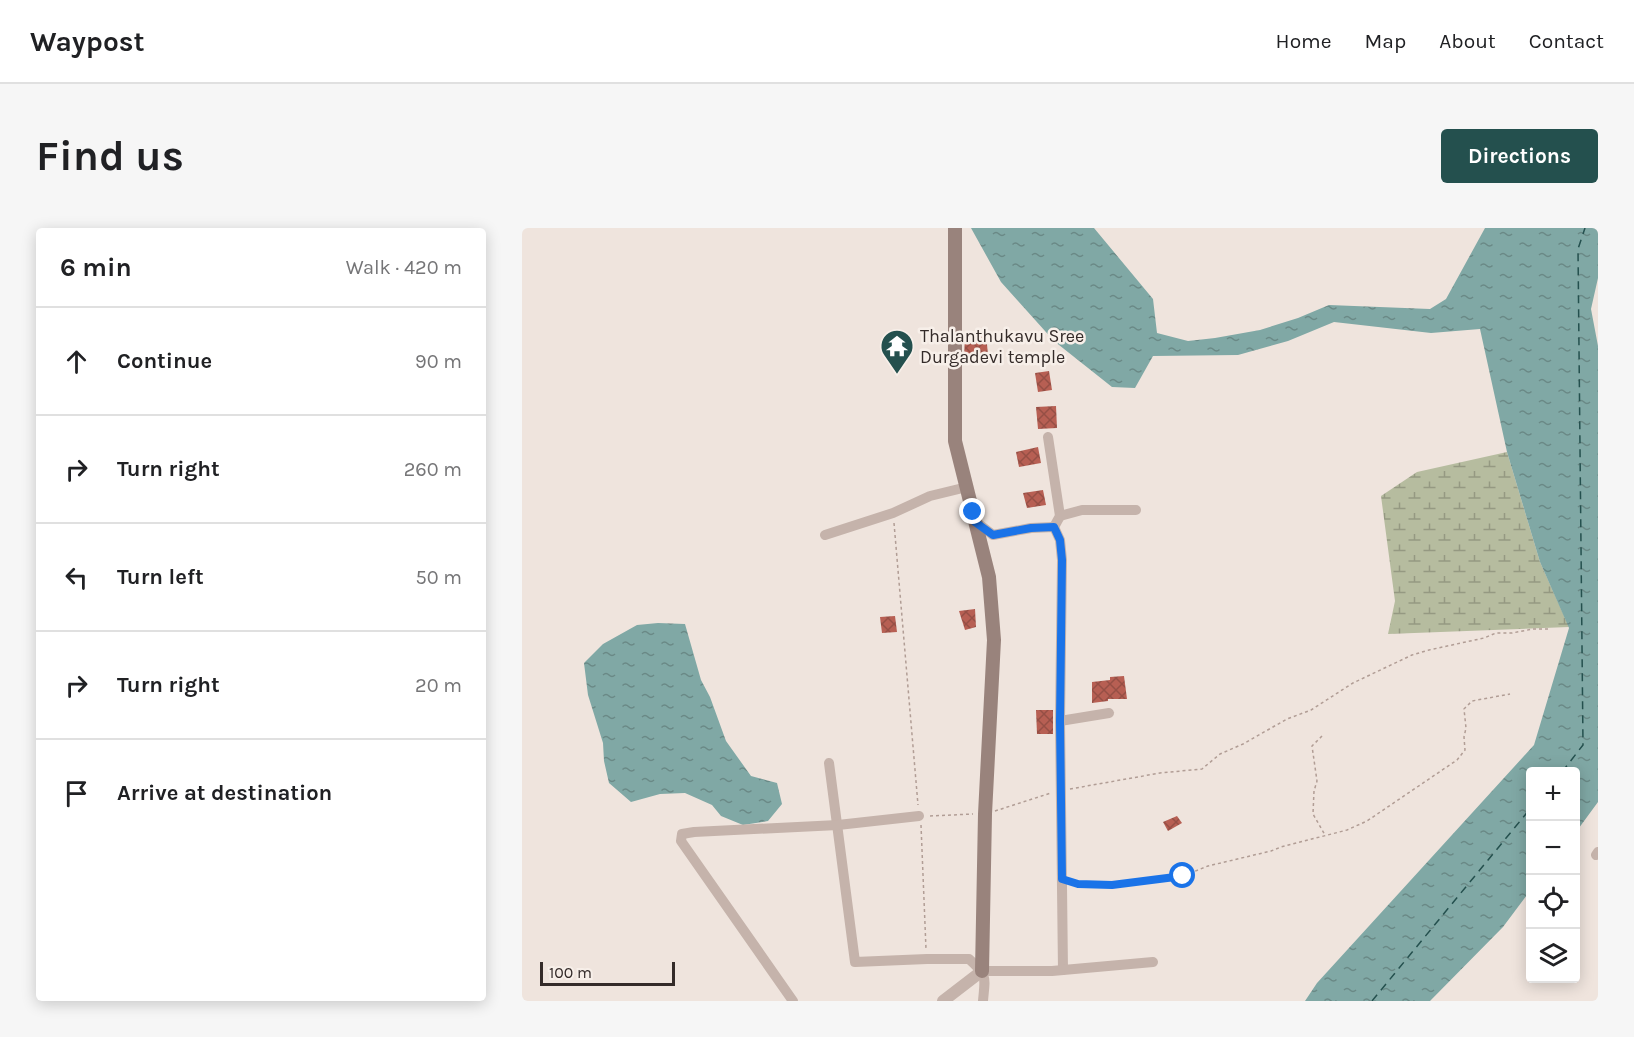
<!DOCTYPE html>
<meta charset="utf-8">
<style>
body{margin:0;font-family:Karla,sans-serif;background:#f6f6f6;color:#202124}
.controls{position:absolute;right:18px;bottom:18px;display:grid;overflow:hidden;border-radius:6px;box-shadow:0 3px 15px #0003}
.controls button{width:54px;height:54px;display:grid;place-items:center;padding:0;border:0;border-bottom:2px solid #e0e0e0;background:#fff;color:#202124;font:30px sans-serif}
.scale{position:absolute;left:18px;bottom:15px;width:135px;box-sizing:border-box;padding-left:6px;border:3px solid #342b29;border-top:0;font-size:16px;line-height:21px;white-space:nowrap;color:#342b29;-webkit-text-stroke:4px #f7efe9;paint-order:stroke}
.stop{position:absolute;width:18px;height:18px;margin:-14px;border:4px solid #1a73e8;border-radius:50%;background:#fff}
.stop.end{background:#1a73e8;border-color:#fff;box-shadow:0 2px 6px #0008}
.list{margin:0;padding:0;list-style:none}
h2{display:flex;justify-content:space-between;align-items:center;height:78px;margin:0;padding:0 24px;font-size:26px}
h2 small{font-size:20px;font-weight:400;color:#757577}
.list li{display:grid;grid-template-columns:39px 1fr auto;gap:18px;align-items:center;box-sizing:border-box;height:108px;padding:0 24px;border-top:2px solid #e0e0e0}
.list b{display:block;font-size:22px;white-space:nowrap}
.list em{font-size:20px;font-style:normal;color:#757577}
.icon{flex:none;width:33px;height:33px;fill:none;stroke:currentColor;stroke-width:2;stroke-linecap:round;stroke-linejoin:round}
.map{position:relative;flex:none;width:1076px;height:773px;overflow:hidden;border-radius:6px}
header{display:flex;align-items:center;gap:36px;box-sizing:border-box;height:84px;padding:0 30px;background:#fff;border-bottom:2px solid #e0e0e0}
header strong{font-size:28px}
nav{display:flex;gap:33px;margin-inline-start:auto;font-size:21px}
.intro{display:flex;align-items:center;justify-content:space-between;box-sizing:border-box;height:144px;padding:0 36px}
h1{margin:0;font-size:42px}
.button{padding:15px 27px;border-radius:6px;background:#24504e;color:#fff;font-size:21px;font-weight:700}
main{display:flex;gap:36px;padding:0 36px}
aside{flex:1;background:#fff;border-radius:6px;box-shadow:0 3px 15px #0003}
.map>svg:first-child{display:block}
</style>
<header>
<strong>Waypost</strong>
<nav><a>Home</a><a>Map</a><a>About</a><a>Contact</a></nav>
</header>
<div class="intro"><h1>Find us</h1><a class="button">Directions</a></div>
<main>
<aside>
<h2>6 min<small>Walk · 420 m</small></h2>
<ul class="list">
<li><svg class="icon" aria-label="ahead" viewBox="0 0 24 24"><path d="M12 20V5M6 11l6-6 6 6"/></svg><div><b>Continue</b></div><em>90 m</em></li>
<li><svg class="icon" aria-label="right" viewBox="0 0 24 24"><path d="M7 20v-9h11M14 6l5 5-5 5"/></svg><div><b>Turn right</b></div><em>260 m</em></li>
<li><svg class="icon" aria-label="left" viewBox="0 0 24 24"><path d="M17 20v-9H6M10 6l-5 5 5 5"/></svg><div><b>Turn left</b></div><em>50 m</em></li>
<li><svg class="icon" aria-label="right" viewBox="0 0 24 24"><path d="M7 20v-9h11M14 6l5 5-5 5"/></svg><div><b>Turn right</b></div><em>20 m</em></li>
<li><svg class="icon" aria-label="arrive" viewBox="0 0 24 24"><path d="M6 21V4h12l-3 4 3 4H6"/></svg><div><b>Arrive at destination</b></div></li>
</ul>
</aside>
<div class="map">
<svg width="1076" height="773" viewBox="0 0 1076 773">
<defs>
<pattern id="wetland-marsh" width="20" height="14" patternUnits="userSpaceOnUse" patternTransform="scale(1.5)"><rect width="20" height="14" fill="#b6bc9f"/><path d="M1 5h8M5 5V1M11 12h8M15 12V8" fill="none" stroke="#959982"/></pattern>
<pattern id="water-ripples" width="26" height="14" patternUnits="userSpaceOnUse" patternTransform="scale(1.5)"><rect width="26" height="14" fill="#80a8a5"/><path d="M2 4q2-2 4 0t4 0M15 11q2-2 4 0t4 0" fill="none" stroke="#6a8986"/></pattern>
<pattern id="building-cross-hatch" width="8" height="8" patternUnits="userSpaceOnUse" patternTransform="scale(1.5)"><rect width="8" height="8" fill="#b75f53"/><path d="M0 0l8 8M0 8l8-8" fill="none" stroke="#964f45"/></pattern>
</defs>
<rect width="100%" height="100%" fill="#efe4dd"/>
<path fill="url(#wetland-marsh)" d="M985,224L1018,334L1047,399L866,406L873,373L859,268L895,244Z"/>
<g fill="url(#water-ripples)">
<path d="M449,0H572L631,71L635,105L666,113L693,110L738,102L776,90L807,77L908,81L924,71L963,0H1076V50L1069,81L1076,118V574L1054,604V544H1008V663L981,699L908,773H783L795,755L1012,517L1047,400L1018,334L985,224L958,101L909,105L812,94L766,113L716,127L631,128L613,160L590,159L532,113L479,54Z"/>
<path d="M136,395L163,396L179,452L188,469L204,513L229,548L255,555L260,576L246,593L221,597L199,588L190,577L163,565L138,566L109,574L87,555L82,533L81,515L66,467L62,435L81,416L115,397Z"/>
</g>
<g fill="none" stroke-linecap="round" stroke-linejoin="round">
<g stroke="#24504e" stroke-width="1.5" stroke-dasharray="8 6" stroke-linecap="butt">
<path d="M1040,544L1061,517L1056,21L1063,0"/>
<path d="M850,773L1008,581"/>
</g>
</g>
<g fill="url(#building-cross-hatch)">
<path d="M464,106L466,127L442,131L443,107Z"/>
<path d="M527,143L530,162L516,164L513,145Z"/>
<path d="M534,178L535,200L516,201L514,179Z"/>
<path d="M516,219L519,235L497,239L494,224Z"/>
<path d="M521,262L524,277L505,280L501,265Z"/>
<path d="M453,381L454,399L443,402L437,383Z"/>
<path d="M373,388L375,404L360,405L358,389Z"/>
<path d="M602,448L605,471H586V473L570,475V454L588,452V449Z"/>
<path d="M514,482H531V506H515Z"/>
<path d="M655,588L660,595L646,603L641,594Z"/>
</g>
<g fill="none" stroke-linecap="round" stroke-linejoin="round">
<g stroke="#b19d95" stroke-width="1.5" stroke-dasharray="3 3" stroke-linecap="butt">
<path d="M372,295L396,577"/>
<path d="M800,508L790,518L795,553L792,563L791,586L803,607"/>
<path d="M548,561L638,545L680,541L698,526L721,516L765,491L789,482L831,455L890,427L907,422L962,410L974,405H990L1011,401H1028"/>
<path d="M473,583L529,565"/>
<path d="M408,588L451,586"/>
<path d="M399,597L404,721"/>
<path d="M549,654L556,656L590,657L661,648L686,638L749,623L759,619L825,602L845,593L935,532L943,522L942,509L944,500L942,481L950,473L988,466"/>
</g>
<g stroke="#c5b3ab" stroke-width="10">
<path d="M526,209L538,288L532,299"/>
<path d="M538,288L560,282H614"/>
<path d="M454,294L471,307L509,300L532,299L538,312L540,332L538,493L541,742"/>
<path d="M303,307L371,285L408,268L445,259"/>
<path d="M538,493L587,485"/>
<path d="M307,535L333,734L405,731H447C466,748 463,749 461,773"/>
<path d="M1074,627L1076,624"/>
<path d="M460,743H530L631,734"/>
<path d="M271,773L159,613L160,606L172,604L316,597L397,588"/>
</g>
<path stroke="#c5b3ab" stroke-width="12" d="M421,773L460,743"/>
<path stroke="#99837c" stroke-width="14" d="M433,0V213L467,349L472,412L463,586L460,743"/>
</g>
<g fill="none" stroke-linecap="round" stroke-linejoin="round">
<path stroke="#1a73e8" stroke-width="8" d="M451,284L453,294L471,307L509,300L532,299L538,312L540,332L538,493L540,651L556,656L590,657L661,648"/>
</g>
<defs>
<g id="temple-pin" transform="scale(1.725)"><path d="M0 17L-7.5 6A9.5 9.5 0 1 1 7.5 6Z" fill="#24504e" stroke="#f7efe9"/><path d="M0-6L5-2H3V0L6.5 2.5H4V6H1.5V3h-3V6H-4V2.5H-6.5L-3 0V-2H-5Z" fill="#fff"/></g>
</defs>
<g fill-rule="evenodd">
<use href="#temple-pin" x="375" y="118"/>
</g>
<g text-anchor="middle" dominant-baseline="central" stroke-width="5" stroke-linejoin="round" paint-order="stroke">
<g font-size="18" fill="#342b29" stroke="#f7efe9" text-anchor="start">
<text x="398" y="108">Thalanthukavu Sree<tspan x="398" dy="21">Durgadevi temple</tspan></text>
</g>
</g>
</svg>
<div class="controls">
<button>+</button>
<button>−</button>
<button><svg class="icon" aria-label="locate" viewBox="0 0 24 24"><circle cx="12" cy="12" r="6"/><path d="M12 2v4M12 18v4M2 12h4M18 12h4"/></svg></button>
<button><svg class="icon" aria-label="layers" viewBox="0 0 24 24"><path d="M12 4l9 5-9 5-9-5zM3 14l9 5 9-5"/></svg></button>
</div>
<div class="scale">100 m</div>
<div class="stop" style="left:661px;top:648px"></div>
<div class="stop end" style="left:451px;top:284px"></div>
</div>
</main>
